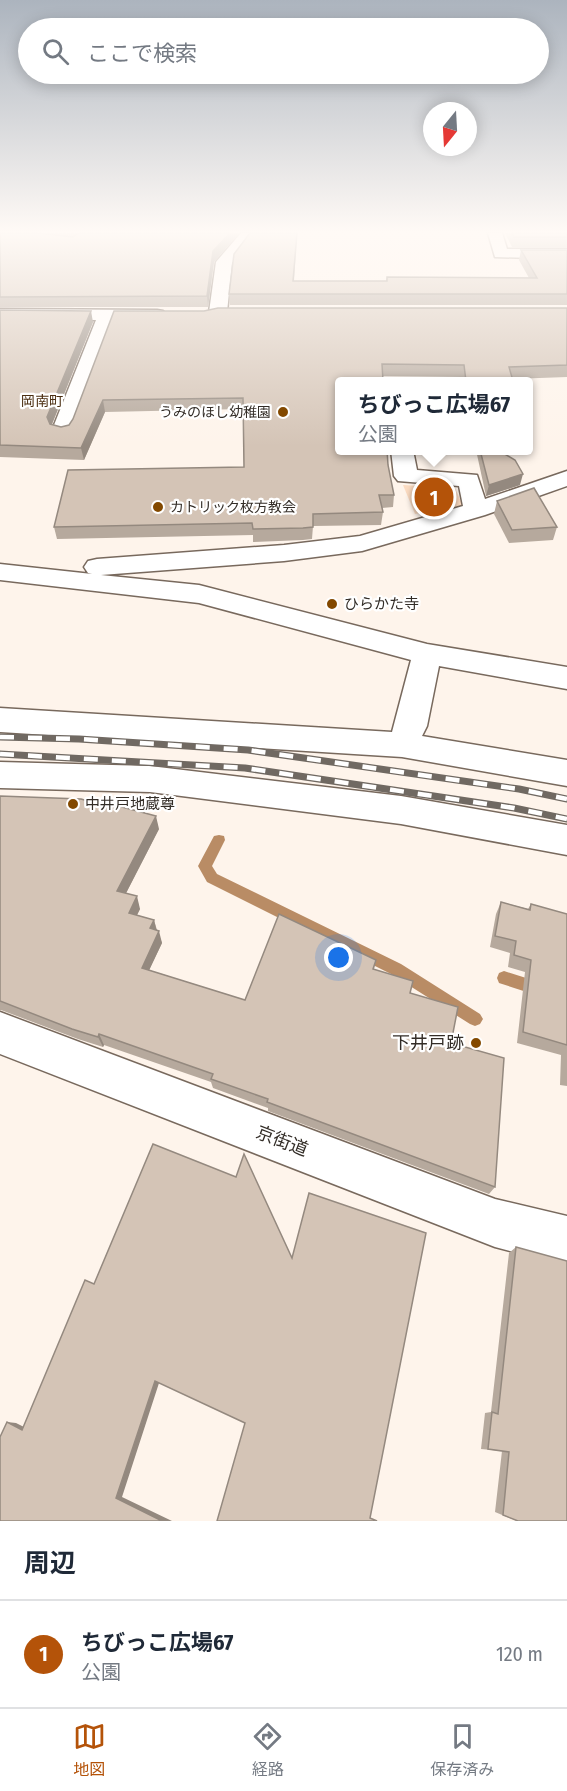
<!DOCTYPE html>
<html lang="ja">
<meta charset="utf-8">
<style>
body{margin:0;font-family:"Fira Sans Condensed","Noto Sans JP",sans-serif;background:#f2f2f3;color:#1f2937}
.compass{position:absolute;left:423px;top:102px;width:54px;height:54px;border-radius:50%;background:#fff;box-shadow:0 3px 15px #0003;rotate:198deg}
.you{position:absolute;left:339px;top:958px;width:21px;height:21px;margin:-15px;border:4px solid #fff;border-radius:50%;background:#1a73e8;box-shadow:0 0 0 9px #1a73e833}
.badge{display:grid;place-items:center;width:39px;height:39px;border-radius:50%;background:#b45309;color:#fff;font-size:20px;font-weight:700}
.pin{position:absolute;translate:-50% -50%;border:3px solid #fff;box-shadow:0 2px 6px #0006}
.popup{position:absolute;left:335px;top:377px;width:198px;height:78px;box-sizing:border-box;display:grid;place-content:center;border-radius:6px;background:#fff;filter:drop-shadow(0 2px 4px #0005);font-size:20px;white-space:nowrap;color:#747a83}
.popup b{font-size:22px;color:#1f2937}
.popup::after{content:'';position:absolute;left:50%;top:100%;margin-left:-12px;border:12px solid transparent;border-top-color:#fff}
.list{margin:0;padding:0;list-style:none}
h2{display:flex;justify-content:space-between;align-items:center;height:78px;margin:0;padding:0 24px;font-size:26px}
h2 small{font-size:20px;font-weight:400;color:#747a83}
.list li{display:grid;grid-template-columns:39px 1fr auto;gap:18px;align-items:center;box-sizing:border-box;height:108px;padding:0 24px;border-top:2px solid #e0e1e3}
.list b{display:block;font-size:22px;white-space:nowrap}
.list p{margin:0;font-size:20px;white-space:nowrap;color:#747a83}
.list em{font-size:20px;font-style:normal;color:#747a83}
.icon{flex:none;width:33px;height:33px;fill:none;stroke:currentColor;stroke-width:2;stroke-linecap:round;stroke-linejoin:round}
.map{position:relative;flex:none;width:567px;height:1521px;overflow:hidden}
.search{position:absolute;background:#fff;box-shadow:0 3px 15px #0003;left:18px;right:18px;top:18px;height:66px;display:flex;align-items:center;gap:15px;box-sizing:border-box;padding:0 21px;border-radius:33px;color:#747a83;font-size:22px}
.sheet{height:186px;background:#fff}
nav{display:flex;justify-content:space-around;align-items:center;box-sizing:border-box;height:84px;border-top:2px solid #e0e1e3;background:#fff;font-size:16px;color:#747a83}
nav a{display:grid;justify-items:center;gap:3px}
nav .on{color:#b45309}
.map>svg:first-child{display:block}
</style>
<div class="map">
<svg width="567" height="1521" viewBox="0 0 567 1521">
<rect width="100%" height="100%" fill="#fef4eb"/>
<path fill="#fbdbc1" d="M403,485L455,488L463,506L415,514Z"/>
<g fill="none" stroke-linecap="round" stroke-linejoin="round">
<g fill="#b98c65" fill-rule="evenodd">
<path d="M219,835L224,836L225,840L212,866L217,874L401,964L480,1014L483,1019L480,1024L475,1026L470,1024L391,974L207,882L198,866L214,836Z"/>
<path d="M504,971L567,991V1005L499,983L497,978L499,973Z"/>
</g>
<g stroke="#78695d" stroke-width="3">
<g id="minor">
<path d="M241,233H256L232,263L227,312L224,316H212L209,312L216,262Z"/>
<path d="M488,233H502L507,249H567V259L495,257Z"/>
<path d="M0,309L157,310L163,311L166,315L163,319L157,320H114L74,430L71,435L63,437L55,435L52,430L96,320L0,319Z"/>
<path d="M391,450H413L417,470L477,475L485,499L567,471V486L485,515L362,551L284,561L101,575L199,585L427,644L567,667V689L439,666L427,726L422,736L567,760V786L402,757L0,732V708L392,732L411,660L199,603L0,580V564L92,574L88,573L84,567L88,561L97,559L284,545L360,536L463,506L459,486L398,481L394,476Z"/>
<path d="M0,762L150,766L401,796L567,825V855L401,824L150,792L0,788Z"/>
<path d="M0,1012L495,1199L567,1216V1266L495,1247L0,1054Z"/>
</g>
</g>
<use href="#minor" fill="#fff" fill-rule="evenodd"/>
<g stroke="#706962" stroke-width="7">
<g id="rail">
<path d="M0,737L79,739L248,750L519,789L567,799"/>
<path d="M0,754L245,768L514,808L567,819"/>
</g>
</g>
<use href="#rail" stroke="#fff" stroke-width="4.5" stroke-dasharray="14" stroke-linecap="butt"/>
</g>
<g fill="#b6a99d">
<path d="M0,233L73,237H74L41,233H239L214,262L208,307H0Z"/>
<path d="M250,233H297L294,281H386L387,277L529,278L519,260L521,250H567V305H230L229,294Z"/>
<path d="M505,233H567V247H512Z"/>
<path d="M567,308V377L512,379L513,381H463L462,377L382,376L388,465L394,495L393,507L382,508L383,512L381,525L313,526L312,539L303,540L253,542V535L57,539L54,527L244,467L243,409L105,412L84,460L0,457V310L93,322L52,424L61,427L69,425L204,311Z"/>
<path d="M476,450H498L520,485L486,496Z"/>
<path d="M497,501L557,527L553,540L509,543L494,514Z"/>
<path d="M0,796L159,829L126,893L140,909L137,915L154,920L157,930L162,943L149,970L245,1000L376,960L374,969L410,993L451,1043L495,1187L489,1194L268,1111V1108L213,1088L211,1082L104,1045L103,1047L78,1039L1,1010L0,1011Z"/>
<path d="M501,902L528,909L531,904L567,914V1086L560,1085L561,1055L517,1043L525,972L508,967L510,953L490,947L496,914Z"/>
<path d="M516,1247L517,1521L495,1512L502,1451L481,1449L485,1413L491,1412L509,1253Z"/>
</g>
<g fill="#94897f">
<path d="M230,233H239L214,262L208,307L207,296L213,251Z"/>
<path d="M91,311L93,322L50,429L47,417Z"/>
<path d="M103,400L105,412L84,460L81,448Z"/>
<path d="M523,474L520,485L486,496L489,485Z"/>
<path d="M156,816L159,829L121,903L117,891Z"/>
<path d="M137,896L140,909L132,925L129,913Z"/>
<path d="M154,920L157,932L150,928Z"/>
<path d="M159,931L162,943L145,979L142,968Z"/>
<path d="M99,1034L104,1045L103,1047L98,1037Z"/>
<path d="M155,1381L159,1383L122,1497L172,1521H162L116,1498Z"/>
<path d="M7,1422L16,1423L30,1430H22Z"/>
</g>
<g fill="#d4c4b6" stroke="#94897f" stroke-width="1.5">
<path d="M0,233H37L73,237L79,233H230L213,251L207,296L0,297Z"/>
<path d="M250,233H297L293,281H387V277L537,278L521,250H567V294H229L234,254Z"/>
<path d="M512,233H567V237H514Z"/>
<path d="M218,308H567V365L509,367L513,381H466L464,365L382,364L383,381H339V450H387L388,465L394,495H379L383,512L313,514V527L303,528L253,529L252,523L54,527L68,470L244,467L243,398L103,400L81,448L0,445V310L91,311L47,417L50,424L61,427L69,425L73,419L114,311H204Z"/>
<path d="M480,450H498L515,460L523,474L489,485Z"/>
<path d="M534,488L557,527L512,530L497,501Z"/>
<path d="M0,796L81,799L106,806L107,803L156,816L117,891L137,896L129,913L154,920L150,928L159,931L142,968L245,1000L279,914L376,960L373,969L413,981L410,993L458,1007L451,1043L504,1058L495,1187L267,1102L268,1099L211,1079L213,1074L99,1034L98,1037L72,1029L0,1001Z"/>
<path d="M501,902L530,910L531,904L567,914V1045L523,1032L531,960L514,955L516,941L495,936Z"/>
<path d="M153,1144L236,1177L244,1154L292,1258L309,1193L426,1233L370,1518L377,1521H217L245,1423L155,1381L116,1498L162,1521H0V1437L7,1422L22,1430L85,1280L94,1284Z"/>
<path d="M516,1247L567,1261V1521H518L503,1515L509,1452L488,1449L492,1412L498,1414Z"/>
</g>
<linearGradient id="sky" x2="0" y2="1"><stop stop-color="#acb4be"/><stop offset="0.52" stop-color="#fffaf6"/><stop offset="1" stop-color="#fffaf6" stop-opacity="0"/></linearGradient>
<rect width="567" height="446" fill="url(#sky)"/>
<g fill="#834900" stroke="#fff" stroke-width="2">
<circle cx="283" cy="412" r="6"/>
<circle cx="158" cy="507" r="6"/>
<circle cx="332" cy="604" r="6"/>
<circle cx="73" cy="804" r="6"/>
<circle cx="476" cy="1043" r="6"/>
</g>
<g text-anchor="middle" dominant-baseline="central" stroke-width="4.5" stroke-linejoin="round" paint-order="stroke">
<g font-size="14" fill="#4b2e11" stroke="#fff">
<text x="42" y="401">岡南町</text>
</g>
<g font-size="14" fill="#332d27" stroke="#fff" text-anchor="end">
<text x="271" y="412">うみのほし幼稚園</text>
<text x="170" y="507" text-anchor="start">カトリック枚方教会</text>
</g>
<g font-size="15" fill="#332d27" stroke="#fff" text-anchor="start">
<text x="344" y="604">ひらかた寺</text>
<text x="85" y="804">中井戸地蔵尊</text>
</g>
<g font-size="18" fill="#332d27" stroke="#fff" text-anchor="end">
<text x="464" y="1043">下井戸跡</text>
</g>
<g font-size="18" fill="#332d27" stroke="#fff">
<text transform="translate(282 1141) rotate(21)">京街道</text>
</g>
</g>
</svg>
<svg class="compass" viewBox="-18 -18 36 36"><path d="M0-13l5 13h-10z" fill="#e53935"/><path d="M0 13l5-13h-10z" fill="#747a83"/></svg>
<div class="you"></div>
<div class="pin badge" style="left:434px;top:497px">1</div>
<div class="popup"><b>ちびっこ広場67</b>公園</div>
<div class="search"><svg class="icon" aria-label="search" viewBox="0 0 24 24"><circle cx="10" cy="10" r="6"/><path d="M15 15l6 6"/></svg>ここで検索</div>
</div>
<section class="sheet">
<h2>周辺<small></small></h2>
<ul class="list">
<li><span class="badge">1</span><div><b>ちびっこ広場67</b><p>公園</p></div><em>120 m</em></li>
</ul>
</section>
<nav>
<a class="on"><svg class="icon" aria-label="map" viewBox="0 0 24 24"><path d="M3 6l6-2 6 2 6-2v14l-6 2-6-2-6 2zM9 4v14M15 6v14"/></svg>地図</a>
<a><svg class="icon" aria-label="directions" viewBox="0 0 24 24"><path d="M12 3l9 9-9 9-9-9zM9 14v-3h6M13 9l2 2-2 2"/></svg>経路</a>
<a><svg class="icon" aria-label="saved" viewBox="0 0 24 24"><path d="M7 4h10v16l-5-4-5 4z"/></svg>保存済み</a>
</nav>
